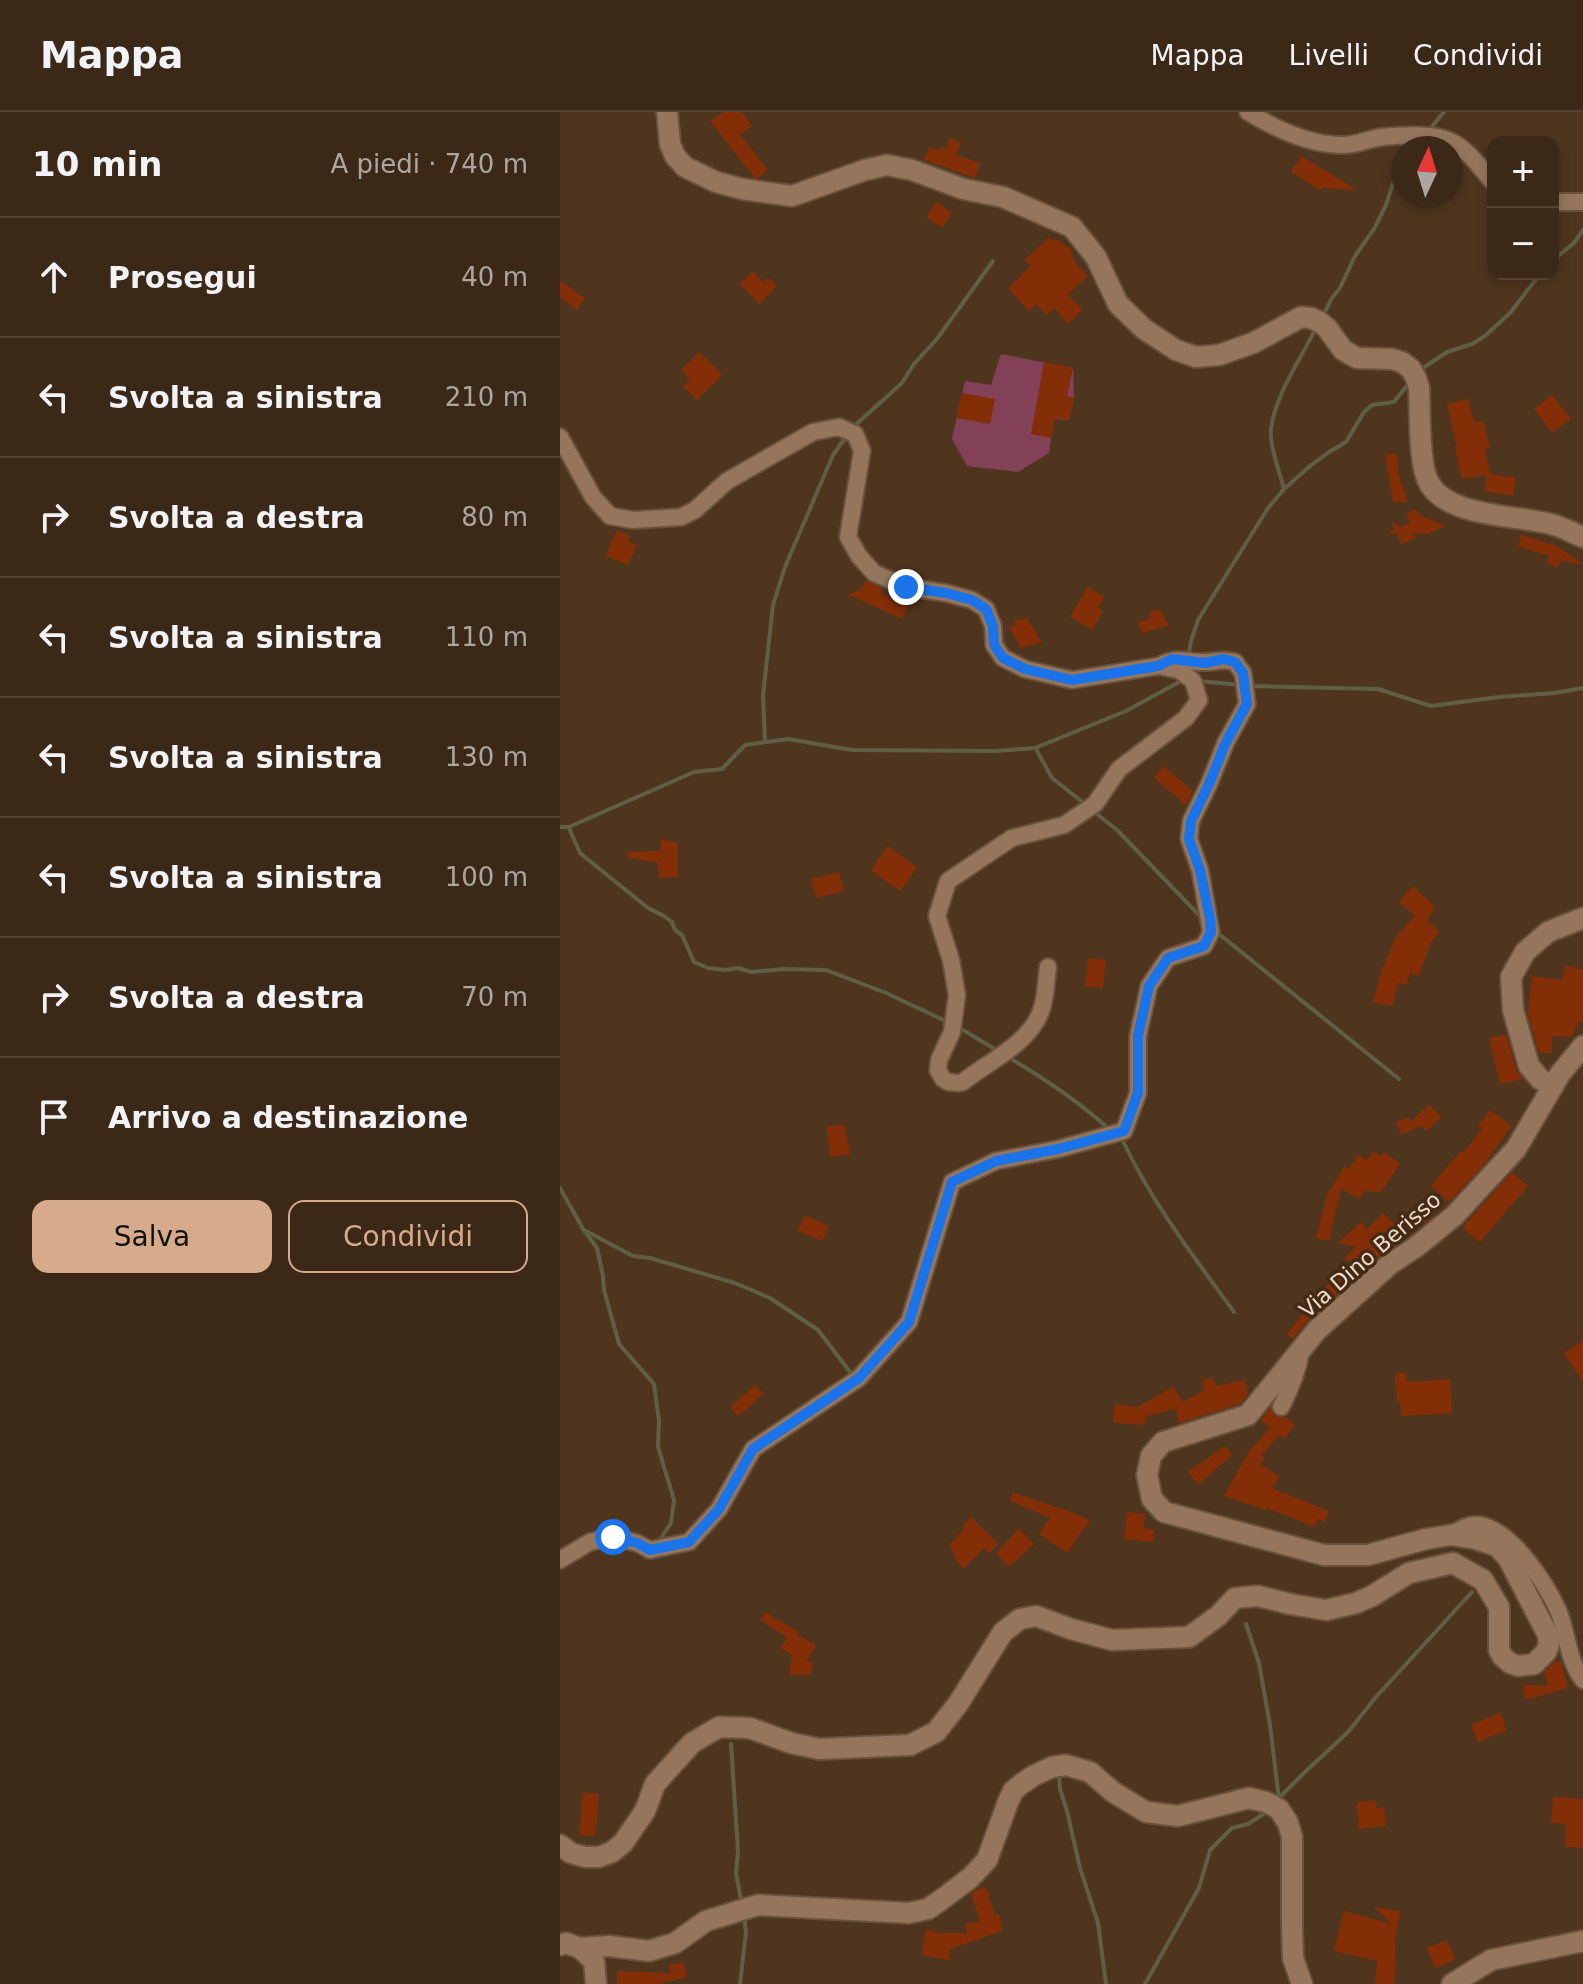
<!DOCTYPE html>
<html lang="it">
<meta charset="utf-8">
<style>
body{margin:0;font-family:"DejaVu Sans",sans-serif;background:#43301f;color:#f1f3f6}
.controls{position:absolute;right:24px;top:24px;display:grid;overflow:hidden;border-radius:16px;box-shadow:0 4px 12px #0003}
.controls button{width:72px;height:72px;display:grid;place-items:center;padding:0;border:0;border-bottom:2px solid #554435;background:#3c2816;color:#f1f3f6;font:40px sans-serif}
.compass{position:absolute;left:831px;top:24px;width:72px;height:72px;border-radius:50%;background:#3c2816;box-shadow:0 4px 12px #0003;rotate:4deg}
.stop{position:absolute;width:24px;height:24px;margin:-18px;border:6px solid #1a73e8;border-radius:50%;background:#fff}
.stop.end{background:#1a73e8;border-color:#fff;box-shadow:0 2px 8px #0008}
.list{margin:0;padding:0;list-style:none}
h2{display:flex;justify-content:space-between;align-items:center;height:104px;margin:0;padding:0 32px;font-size:34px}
h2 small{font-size:26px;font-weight:400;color:#aca6a1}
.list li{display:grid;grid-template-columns:52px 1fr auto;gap:24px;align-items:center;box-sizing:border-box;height:120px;padding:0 32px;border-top:2px solid #554435}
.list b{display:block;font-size:30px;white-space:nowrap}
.list em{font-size:26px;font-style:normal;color:#aca6a1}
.actions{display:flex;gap:16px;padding:24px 32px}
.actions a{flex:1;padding:18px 0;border:2px solid #d6ab8b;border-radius:16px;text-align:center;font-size:28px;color:#d6ab8b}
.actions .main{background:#d6ab8b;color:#111}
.icon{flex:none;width:44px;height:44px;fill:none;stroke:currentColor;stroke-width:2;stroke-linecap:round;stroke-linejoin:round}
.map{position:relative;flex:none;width:1023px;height:1872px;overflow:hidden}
header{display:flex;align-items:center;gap:48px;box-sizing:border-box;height:112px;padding:0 40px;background:#3c2816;border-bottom:2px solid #554435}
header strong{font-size:38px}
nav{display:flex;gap:44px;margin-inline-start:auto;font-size:28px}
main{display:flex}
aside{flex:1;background:#3c2816}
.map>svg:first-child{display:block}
</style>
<header>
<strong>Mappa</strong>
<nav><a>Mappa</a><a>Livelli</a><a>Condividi</a></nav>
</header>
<main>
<aside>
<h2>10 min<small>A piedi · 740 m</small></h2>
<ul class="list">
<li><svg class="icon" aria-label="ahead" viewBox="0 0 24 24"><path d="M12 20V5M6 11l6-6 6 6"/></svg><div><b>Prosegui</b></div><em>40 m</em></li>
<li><svg class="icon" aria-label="left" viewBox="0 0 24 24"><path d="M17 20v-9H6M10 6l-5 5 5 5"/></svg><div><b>Svolta a sinistra</b></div><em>210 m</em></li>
<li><svg class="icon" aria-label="right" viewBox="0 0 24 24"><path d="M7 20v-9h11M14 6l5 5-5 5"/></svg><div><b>Svolta a destra</b></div><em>80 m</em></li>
<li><svg class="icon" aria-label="left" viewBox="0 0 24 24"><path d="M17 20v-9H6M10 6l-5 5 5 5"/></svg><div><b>Svolta a sinistra</b></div><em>110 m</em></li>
<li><svg class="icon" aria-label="left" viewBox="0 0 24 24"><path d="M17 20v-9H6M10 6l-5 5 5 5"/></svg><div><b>Svolta a sinistra</b></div><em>130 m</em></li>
<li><svg class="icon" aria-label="left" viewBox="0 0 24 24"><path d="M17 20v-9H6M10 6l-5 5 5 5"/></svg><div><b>Svolta a sinistra</b></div><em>100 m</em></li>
<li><svg class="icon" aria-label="right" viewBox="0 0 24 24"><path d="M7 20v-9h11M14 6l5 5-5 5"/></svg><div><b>Svolta a destra</b></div><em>70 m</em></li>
<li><svg class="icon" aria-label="arrive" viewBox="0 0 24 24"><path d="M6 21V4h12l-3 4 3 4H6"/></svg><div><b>Arrivo a destinazione</b></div></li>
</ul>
<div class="actions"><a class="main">Salva</a><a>Condividi</a></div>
</aside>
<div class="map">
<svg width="1023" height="1872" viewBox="0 0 1023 1872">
<rect width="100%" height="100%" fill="#50351e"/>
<path fill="#824157" d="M441,242L513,256L514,286L509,308L494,307L489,341L458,360L407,354L392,327L405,269L431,273Z"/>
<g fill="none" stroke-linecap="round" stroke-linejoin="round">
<g stroke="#5f5f45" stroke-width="4">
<path d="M868,19L884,0"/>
<path d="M993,148L1014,131L1023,118"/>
<path d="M763,203L772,186L780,176L795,144L814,117L826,93L835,65L843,50"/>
<path d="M860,258L887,240L912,232L925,224L950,201L980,162"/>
<path d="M293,315L342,271L354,252L377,227L433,149"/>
<path d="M724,377C720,361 709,333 711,316C717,279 741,247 757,214"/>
<path d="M628,546L631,529L638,508L708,396L724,377L750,354L769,340L786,330L804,300L812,293L834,290L849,271"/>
<path d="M638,569L681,573"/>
<path d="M690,574L818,577L871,594L939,585L995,581L1023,576"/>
<path d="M205,630L203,583L213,493L225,455L273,343L288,322"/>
<path d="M476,637L492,666L525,692"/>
<path d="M532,698L557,718L642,806"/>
<path d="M0,715H9L134,660L162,657L185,633L228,627L292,638L437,639L475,636L566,599L621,569H625"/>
<path d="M9,716L20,741L88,796L104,804L112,810L115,818L122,823L134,850L148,856L165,858L178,856L191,860L224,857L266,858L326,881L390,911"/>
<path d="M654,818L839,967"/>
<path d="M398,915L438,939"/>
<path d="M446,944C482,965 518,989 549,1017"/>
<path d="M559,1026L563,1029C592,1091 634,1145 674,1200"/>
<path d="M0,1076L23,1117L37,1136L43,1164L44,1178L59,1232L94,1272L99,1309L98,1335L114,1388L111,1411L98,1431"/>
<path d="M24,1118L73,1144L90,1146L175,1171L210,1186L258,1218L293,1264"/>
<path d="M686,1512L699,1551L710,1613L719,1687"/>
<path d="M171,1632L178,1739L176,1761L182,1793"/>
<path d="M499,1662L500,1677L507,1699L520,1756L538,1811L546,1872"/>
<path d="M716,1689L745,1660L788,1620L816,1585L912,1480"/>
<path d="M180,1872L186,1820L184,1805"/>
<path d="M585,1872L639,1776L650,1738L672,1716L688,1712L708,1699"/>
</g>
</g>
<g fill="#832e06">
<path d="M163,0H182L192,14L180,23L208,58L198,66H195L150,9Z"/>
<path d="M390,26L401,31L396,43L420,51L415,66L364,48L369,35L379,39L381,35L386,37Z"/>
<path d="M741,44L797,78L762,76L760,78L731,60Z"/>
<path d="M377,90L392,101L382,116L366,105Z"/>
<path d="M488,126L497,128L511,137L514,149L528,164L508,182L522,198L508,212L494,196L486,203L476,192L469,199L448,176L471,154L465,148Z"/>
<path d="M193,159L203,170L208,166L217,174L199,192L180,172Z"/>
<path d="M0,169L25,186L17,198L0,185Z"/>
<path d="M139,240L162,263L137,288L123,275L130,267L121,258Z"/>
<path d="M484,250L513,256L507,284L514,286L509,308L495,306L491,326L471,322Z"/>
<path d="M402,281L435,287L430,312L396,306Z"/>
<path d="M992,283L1011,307L992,321L974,297Z"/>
<path d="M908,287L914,310L923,309L930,336L925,338L930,362L956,366L953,384L925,379L927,363L902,367L895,335H897L887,292Z"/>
<path d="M825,342H837L838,362L848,390H833Z"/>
<path d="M856,398L861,404L886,414L867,422L850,421L857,426L841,432L836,421H828L834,418L831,409L840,415L850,411L846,401Z"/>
<path d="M57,418L71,424L68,429L77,433L68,453L46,444Z"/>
<path d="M961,423L997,434L1021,451L1020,453L1002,448L997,456L986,449L990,444L958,434Z"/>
<path d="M306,468L322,476L320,481L348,494L342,507L287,482L301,478Z"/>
<path d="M528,475L544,485L538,496L543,500L532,518L510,505Z"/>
<path d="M600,497L609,513L582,521L578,510L591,506L589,500Z"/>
<path d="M467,506L482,530L461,536L449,515L456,513L454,509Z"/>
<path d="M603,654L633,679L626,693L594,666Z"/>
<path d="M100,727L118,731V765L99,766L98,751L68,745V740L101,739Z"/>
<path d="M328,734L357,755L340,779L311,758Z"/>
<path d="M279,760L284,779L256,786L251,767Z"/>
<path d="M853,774L875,795L867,809L880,820L871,830L859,864L850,861L846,873L838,871L832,894L813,890L822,857L836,825L855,804L839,790Z"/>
<path d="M528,846L546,848L543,876L525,874Z"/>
<path d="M1006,853L1023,858V910H1018L1012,925L992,924V941H979L968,904L972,864L1002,868Z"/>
<path d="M946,922L956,958L963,967L940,972L929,926Z"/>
<path d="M869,992L881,1005L867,1019L862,1014L838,1024L841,1020L836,1010L849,1005L851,1010Z"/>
<path d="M930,998L952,1014L921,1056L889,1090L871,1074L901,1039L903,1041L922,1017L918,1014Z"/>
<path d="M285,1013L290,1042L271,1045L266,1015Z"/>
<path d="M814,1039L820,1044L824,1040L840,1052L821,1080L804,1079L800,1087L781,1077L769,1129L756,1126L768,1078L770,1079L784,1054L789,1057L798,1043L806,1048Z"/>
<path d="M952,1060L968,1074L920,1130L903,1115Z"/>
<path d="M867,1100L870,1107L811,1151L804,1144L793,1155L785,1146L796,1135L778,1131L801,1110L807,1118L823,1101L836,1114Z"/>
<path d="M245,1103L269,1114L262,1129L238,1119Z"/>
<path d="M781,1156L793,1168L748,1208L732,1227L727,1222Z"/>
<path d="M1023,1229V1270L1004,1241Z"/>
<path d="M835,1261H846L847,1270L890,1267L892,1301L841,1304L840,1290L837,1289Z"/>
<path d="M652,1265L656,1274L685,1268L688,1282L680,1292L619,1311L616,1297L586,1304L584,1313L555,1311L553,1310L555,1292L578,1295L613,1275L623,1290L644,1278L642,1269Z"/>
<path d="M195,1273L204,1282L178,1304L170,1295Z"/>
<path d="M710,1296L715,1304L726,1305L735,1313L724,1327L719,1323L701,1344L705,1346L700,1352L720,1365L712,1376L769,1399L765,1410L758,1407L755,1415L707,1396L706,1398L664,1384L688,1341L710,1316L701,1308Z"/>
<path d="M665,1334L672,1343L638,1373L628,1360Z"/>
<path d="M453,1380L501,1397V1396L530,1408L507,1441L479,1422L490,1406L450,1389Z"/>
<path d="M567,1400L585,1402L584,1416L594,1418L593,1430L564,1427Z"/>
<path d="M411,1405L438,1432L429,1441L424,1436L403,1457L396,1448L390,1432L405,1416L402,1414Z"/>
<path d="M459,1417L474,1432L449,1455L436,1441Z"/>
<path d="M205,1500L239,1520L237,1523L256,1533L247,1549L253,1551L250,1562L229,1563L232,1543L221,1536L227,1526L200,1508Z"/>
<path d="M1001,1549L1008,1576L965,1588L963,1573L988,1574L984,1560L993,1551Z"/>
<path d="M941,1600L946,1618L918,1630L911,1613Z"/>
<path d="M23,1680L39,1682L35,1724L19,1723Z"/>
<path d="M993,1685L1023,1687V1736L1005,1735L1006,1712L991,1711Z"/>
<path d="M815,1688L816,1696L824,1695L826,1714L799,1717L797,1690Z"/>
<path d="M426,1775L435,1803L439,1802L442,1819L390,1837L389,1848L362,1843L366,1818L380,1821H407L405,1811L420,1810L411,1781L416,1778Z"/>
<path d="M814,1795L840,1799L835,1830L836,1853L834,1872H815L817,1849L774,1839L784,1799L832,1812Z"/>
<path d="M887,1828L895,1848L875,1856L867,1836Z"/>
<path d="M123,1850L127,1865L98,1872H57V1859L111,1861L109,1853Z"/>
</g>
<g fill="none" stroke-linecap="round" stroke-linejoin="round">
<g stroke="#69523d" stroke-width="20">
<g id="minor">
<path d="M688,0C714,16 748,32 780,33C794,34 808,27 822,25C841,23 878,21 894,31C910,40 921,57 933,70"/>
<path d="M993,90H1023"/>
<path d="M0,325L33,385L50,404L73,408L121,405L135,398L167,369L253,320L279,315L295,322L302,339L288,425L299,444L314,461L346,475L386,481L412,488L426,497L433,514L434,533L443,546L465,557L512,568L598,554L619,558L633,569L639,588L626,606L559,657L535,692L504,713L452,726L388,769L377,804L391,848L397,883L392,920L379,948L378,958L383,967L388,970L398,971L403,970C429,949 469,932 481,899C486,886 486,869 488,855"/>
<path d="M721,1295C731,1276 738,1259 741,1238"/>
<path d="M891,1423C899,1418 910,1411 920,1413C952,1419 985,1470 998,1498C1008,1522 1007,1547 1023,1568"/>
<path d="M0,1448L30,1430L53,1425L77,1431L90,1438L129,1430L159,1397L193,1337L299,1266L349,1210L392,1070L436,1049L498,1037L564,1019L578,981V924L589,874L608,846L644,834L651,820L640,758L629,727L631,709L649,672L666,630L687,592L683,561L675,550C660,546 655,551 642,550C627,550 617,545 603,552"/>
</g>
</g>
<g stroke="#69523d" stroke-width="24">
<g id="tertiary">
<path d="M107,0L110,32L115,44L125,55L156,70L182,77L232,84L305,58L327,53L352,58L403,77L443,85L512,115L536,145L558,192L584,217L616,238L636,245L659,243L693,231L741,205L751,206L760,210L767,216L783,238L797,246L832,247L842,250L851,257L856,266L859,276C860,300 859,343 866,364C880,407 958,402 994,413C1004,416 1013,421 1023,425"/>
<path d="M993,974L980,967L969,954L953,898L951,865L965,840L988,820L1023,806"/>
<path d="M0,1733L11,1741L25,1745H39L52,1740L63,1731L85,1699L95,1672L132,1631L159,1615L190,1616L231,1631L259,1637L350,1633L376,1620L398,1592L443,1520L460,1507L476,1504L511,1517L552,1528L629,1525L658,1504L675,1486L698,1484L730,1492L766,1498L796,1491L812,1484L849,1461L893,1451L923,1468L939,1495V1538L943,1545L950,1551L958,1554L974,1552L986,1540L989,1532L988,1523L948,1446L937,1434L916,1427L891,1423L866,1427L808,1443H764L604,1400L592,1387L587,1363L591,1344L603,1330L688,1303L757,1218L830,1152L856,1135L894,1104L956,1037L1000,962L1023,934"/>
<path d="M0,1833L6,1831L20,1836L34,1849L36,1872"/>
<path d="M20,1836L49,1834L89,1839L115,1831L146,1809L198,1793L349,1801L368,1797L385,1785L410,1766L427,1748L448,1690L453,1679L460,1673L473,1664L492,1655L506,1653L530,1660L553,1680L586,1700L618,1704L689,1686L706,1690L719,1697L728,1711L732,1725V1813L733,1846L742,1872"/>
<path d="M892,1872L931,1848L1023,1829"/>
</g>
</g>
<use href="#minor" stroke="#95765d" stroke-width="16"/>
<use href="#tertiary" stroke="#95765d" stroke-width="20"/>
</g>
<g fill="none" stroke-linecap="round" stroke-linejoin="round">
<path stroke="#1a73e8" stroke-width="10" d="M53,1425L77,1431L90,1438L129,1430L159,1397L193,1337L299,1266L349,1210L392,1070L436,1049L498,1037L564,1019L578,981V924L589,874L608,846L644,834L651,820L650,806L640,758L629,727L631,709L649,672L666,630L687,592L683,561L675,550L663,547L645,551L612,547L598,554L512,568L465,557L443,546L434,533L433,514L426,497L412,488L386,481L346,475"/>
</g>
<g text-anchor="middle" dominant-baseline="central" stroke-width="7" stroke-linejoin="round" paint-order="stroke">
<g font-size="22" fill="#eddcce" stroke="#452b13">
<text transform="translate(810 1143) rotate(-41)">Via Dino Berisso</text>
</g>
</g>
</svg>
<div class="controls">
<button>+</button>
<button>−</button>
</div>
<svg class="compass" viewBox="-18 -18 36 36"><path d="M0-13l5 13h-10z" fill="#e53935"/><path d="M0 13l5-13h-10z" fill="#aca6a1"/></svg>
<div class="stop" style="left:53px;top:1425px"></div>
<div class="stop end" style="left:346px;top:475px"></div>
</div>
</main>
